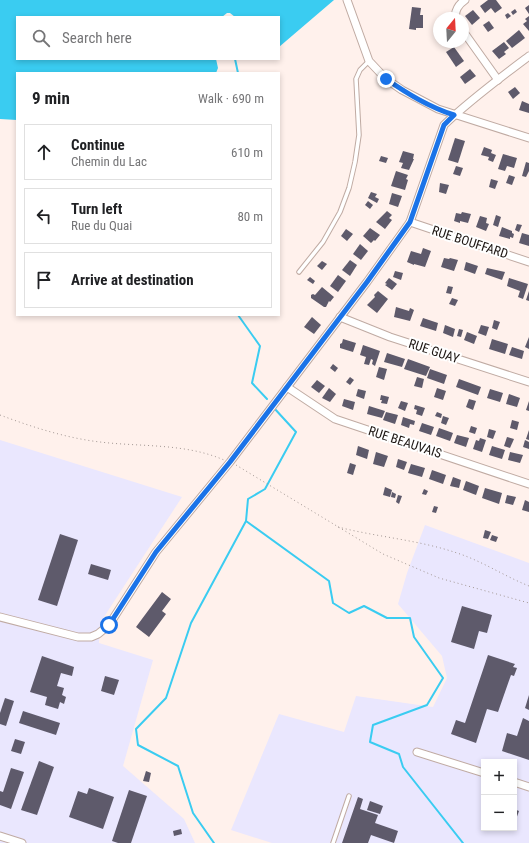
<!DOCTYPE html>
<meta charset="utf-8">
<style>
body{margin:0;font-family:"Roboto Condensed",sans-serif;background:#f6f6f6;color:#202124}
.controls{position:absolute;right:12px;bottom:12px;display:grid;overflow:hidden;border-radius:0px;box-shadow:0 2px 6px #0003}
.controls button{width:36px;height:36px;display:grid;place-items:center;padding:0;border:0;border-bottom:1px solid #e0e0e0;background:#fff;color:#202124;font:20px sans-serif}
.compass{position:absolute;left:433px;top:12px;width:36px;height:36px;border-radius:50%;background:#fff;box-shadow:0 2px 6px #0003;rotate:18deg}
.stop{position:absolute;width:12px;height:12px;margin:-9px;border:3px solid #1a73e8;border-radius:50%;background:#fff}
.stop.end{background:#1a73e8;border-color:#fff;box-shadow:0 1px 4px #0008}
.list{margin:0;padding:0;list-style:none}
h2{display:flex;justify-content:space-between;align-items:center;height:52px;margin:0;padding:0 16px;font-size:17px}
h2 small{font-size:13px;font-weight:400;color:#757577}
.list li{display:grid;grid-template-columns:26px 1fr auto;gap:12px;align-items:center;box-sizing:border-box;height:56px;margin:0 8px 8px;padding:0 8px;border:1px solid #e0e0e0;border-radius:0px}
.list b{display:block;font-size:15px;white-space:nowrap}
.list p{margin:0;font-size:13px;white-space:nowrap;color:#757577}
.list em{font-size:13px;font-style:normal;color:#757577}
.icon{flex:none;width:22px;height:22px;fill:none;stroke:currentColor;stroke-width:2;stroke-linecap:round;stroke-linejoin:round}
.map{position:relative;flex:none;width:529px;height:843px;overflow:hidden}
.search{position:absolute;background:#fff;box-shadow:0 2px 6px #0003;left:16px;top:16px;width:264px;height:44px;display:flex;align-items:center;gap:10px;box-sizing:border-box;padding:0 14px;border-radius:0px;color:#757577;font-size:15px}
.panel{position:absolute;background:#fff;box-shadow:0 2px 6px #0003;left:16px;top:72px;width:264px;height:244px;border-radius:0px}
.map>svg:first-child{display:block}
</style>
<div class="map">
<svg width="529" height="843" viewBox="0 0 529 843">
<rect width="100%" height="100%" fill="#fff1ec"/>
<g fill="#eae7fe" fill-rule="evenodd">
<path d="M0,440L182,497L100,623L99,643L153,660L123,766L184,819L195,843H0Z"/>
<path d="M425,525L529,563V843H272L231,830L279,714L344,732L356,696L433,707L447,678L442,656L398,604L407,573ZM484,762H514V828H484Z"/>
</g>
<path fill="#3accf1" d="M0,0H334L279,47V17H235L230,13H227L222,17H17V59H216L218,68L216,73H17V120L0,119Z"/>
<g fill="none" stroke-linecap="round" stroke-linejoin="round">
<g stroke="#3accf1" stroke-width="2">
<path d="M235,59L238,73"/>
<path d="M238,315L260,346L252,383L267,399"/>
<path d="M246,521L329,581L333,603L349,613L364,606L387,618H410L414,637L443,678L427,705L373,725L370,742L399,754L403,767L463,843"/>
<path d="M214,843L193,813L178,766L138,745L136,729L166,698L191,623L246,521L248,499L265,489L296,432L274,408"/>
</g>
</g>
<g fill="#5e5a6b">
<path d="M488,0H496L502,8L495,13L491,8L485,13L480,6Z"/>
<path d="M529,5V14L525,8Z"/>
<path d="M412,7L421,8L420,15H423V28H416V30L409,29Z"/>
<path d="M515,9L517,12L513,15L511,12Z"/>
<path d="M473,10L480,18L472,25L465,16Z"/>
<path d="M508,13L511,16L507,19L505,15Z"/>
<path d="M529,16V31L523,24L527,21L525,19Z"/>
<path d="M489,21L494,28L488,32L483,25Z"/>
<path d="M519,30L525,38L512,48L506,41Z"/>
<path d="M504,42L509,48L504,52L506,54L499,59L492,51Z"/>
<path d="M454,47L464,61L456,67L446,52Z"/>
<path d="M470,69L476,76L465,84L460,77Z"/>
<path d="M515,87L520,93L513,99L508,92Z"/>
<path d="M522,101L529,104V113L519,110Z"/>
<path d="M455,138L465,141L458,163L448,160Z"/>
<path d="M484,147L492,150L491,153L496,155L493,162L488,160L489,157L481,155Z"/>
<path d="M403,151L414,154L413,159H414L409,170L401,168L403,163L399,162Z"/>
<path d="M503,154L517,158L514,168L507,166L505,171L498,169Z"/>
<path d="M381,156L388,158L386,163L379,161Z"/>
<path d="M526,162L529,163V171L526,177L522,176Z"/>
<path d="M456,166L463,168L460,176L453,174Z"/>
<path d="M396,171L408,175L406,179L408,180L405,190L391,186Z"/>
<path d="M509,175L515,177L512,185L506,183Z"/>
<path d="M491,179L498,181L495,189L489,187Z"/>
<path d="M440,183L449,185L446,194L439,192Z"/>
<path d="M371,192L377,194L375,197L379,199L377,203L368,198Z"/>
<path d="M392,193L402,196L398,207L389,204Z"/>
<path d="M368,201L373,205L370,209L365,205Z"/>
<path d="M387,211L392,215L389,218L392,220L385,229L376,222Z"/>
<path d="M462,212L471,214L468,223L460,221V223L454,221L456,213L461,214Z"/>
<path d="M496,215L501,217L498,227L493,225Z"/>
<path d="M480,216L487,218L486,223L489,224L486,231L476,227Z"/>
<path d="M517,224L522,225L519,232L515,230Z"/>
<path d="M502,227L512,231V233L514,234L513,238L510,237V239L499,236Z"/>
<path d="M370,228L380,235L375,241L374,240L371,243L363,236Z"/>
<path d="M346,229L353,234L347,241L341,236Z"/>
<path d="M522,233L529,235V246L519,243Z"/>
<path d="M360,244L368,251L361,260L353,254Z"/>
<path d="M423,248L431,251L425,267L414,264V265L407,262L411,251L421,254Z"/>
<path d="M444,258L449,259L450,258L458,260L454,271L441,267Z"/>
<path d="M350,260L357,265L350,276L342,270Z"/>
<path d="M322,261L327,264L322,270L317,266Z"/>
<path d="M466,262L478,266L475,274L464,270Z"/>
<path d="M487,268L505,272L502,280L485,274Z"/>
<path d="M395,271L403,273L401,280L393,277Z"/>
<path d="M338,275L346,281L338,292L330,286Z"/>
<path d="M310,277L315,281L313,284L307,280Z"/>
<path d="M389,278L397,284L392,290L385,285L387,284L385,283Z"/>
<path d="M509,278L528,284L523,299L518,297L520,291L507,286Z"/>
<path d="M448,286L453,287L451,294L446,293Z"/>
<path d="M322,287L334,297L330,302L329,301L326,307H324L311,298V295L313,294L315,295Z"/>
<path d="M378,291L388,299L377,313L367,305L375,297L374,295Z"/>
<path d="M529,291V301L526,300Z"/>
<path d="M452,298L458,300L455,306L449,304Z"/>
<path d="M396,307L409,311L410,308L414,310L410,321L394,317Z"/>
<path d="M312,317L321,325L314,334L304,327Z"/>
<path d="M423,318L438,323L436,331L420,326Z"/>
<path d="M494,320L500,322L497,330L492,328Z"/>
<path d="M445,325L455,329L453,337L443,333Z"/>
<path d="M481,325L489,327L486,336L478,333Z"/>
<path d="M459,329L463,330L461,337L457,336Z"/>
<path d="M467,332L477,336L474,344L464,340Z"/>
<path d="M529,337V349L525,347Z"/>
<path d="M343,339L356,343L353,352L340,348V344L342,343Z"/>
<path d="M492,339L508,344L505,354L489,349Z"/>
<path d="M363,345L380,351L375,366L372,364L373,360L371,359L369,365L364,364L366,357L360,355Z"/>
<path d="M512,347L524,351L522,359L509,355Z"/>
<path d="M387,353L405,359L402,367L384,362Z"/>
<path d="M408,359L430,367L426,376L404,369Z"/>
<path d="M333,364L338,368L335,372L330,368Z"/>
<path d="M379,367L387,369L384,380L376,377Z"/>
<path d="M430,369L447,375L444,384L427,378Z"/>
<path d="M350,377L354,380L350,385L346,382Z"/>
<path d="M417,377L424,379L422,388L414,386Z"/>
<path d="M459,379L481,387L478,395L456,387Z"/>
<path d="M317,380L325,386L319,393L311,387Z"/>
<path d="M329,388L336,394L330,402L322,398Z"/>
<path d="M437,388L446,391L443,400L434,397Z"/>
<path d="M358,389L366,391L364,399L356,396Z"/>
<path d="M490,389L503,393L500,402L487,398Z"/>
<path d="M509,394L520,398L517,407L506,404Z"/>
<path d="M381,395L389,397L387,404L381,403L382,400H380Z"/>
<path d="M344,399L355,402L353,410L342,406Z"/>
<path d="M469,399L476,401L473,410L466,407Z"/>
<path d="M401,401L408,403L405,411L398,408Z"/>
<path d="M529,401V411L526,410Z"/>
<path d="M415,405L425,408L422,416L416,414L417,410L414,409Z"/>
<path d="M369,406L385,411L382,418L367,414Z"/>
<path d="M386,412L398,415L395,424L383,420Z"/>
<path d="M437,412L442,414L441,418L435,416Z"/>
<path d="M443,416L449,418L446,425L441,423Z"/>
<path d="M403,417L415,421L414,425L410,424L409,428L401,425Z"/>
<path d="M512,420L519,422L517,430L510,428Z"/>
<path d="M422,423L434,427L431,435L419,431Z"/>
<path d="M471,426L477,428L475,434L469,432Z"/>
<path d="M439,428L453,433L450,441L436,436Z"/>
<path d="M489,429L496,431L493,439L487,437Z"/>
<path d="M529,430V440L526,439Z"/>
<path d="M457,435L469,438L466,447L454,443Z"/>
<path d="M507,437L514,439L510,448L504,446Z"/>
<path d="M480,438L486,440L482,452L473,449L476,440L479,441Z"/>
<path d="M525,440L529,442V449L523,447Z"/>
<path d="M358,446L369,450L367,459L356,455Z"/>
<path d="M492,446L505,450L502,459L489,455Z"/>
<path d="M376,452L388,456L384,467L373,464Z"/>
<path d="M510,452L523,455L520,463L508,460Z"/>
<path d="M398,459L407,462L404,470L396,467Z"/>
<path d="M350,463L356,465L353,475L347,473Z"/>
<path d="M411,464L425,468L422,477L408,473Z"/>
<path d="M432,470L446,475L443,484L429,479Z"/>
<path d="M453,477L461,480L459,488L450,486Z"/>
<path d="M466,481L479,486L476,495L463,490Z"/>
<path d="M385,487L392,490L390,497L383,495Z"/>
<path d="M485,488L502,493L499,504L482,498Z"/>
<path d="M424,489L428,491L426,495L422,494Z"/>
<path d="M392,492L396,494L395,498L391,497Z"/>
<path d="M398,495L402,496L399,504L396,502Z"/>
<path d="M507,495L516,497L513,505L505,503Z"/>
<path d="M525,500L529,502V512L522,510Z"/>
<path d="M434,506L438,507L436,513L432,512Z"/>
<path d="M485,530L491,532L488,539L483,538Z"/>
<path d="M60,534L78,540L57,606L38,600Z"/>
<path d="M492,535L498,537L496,542L490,540Z"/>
<path d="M91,564L111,570L108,580L88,574Z"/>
<path d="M162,592L171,599L162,611L166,614L149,637L136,627Z"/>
<path d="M462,606L492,615L487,633L479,631L474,649L451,642Z"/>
<path d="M488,655L515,664L513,667L517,668L514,676L511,675L498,712L487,709L476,743L451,734L456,720L465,723Z"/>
<path d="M42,656L74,667L72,676L61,673L57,686L64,688L62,695L66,697L64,704L60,702L58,709L45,705L47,697L30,692Z"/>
<path d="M105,676L119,680L114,695L101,691Z"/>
<path d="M529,695V710L525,708Z"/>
<path d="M5,698L14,701L6,726L0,724V713Z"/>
<path d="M23,711L60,723L56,735L19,723Z"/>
<path d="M523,718L529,721V760L502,751L507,733L517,736Z"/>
<path d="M15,739L25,742L21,754L11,751Z"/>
<path d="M39,761L54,767L37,815L21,810Z"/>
<path d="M11,768L24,772L11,809L0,805V791L3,792Z"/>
<path d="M146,771L151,773L149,782L143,781Z"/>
<path d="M89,788L114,797L103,829L69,817L78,791L87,794Z"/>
<path d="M129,790L147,796L131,843H118L112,841Z"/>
<path d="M358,797L363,799L360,809L378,815L375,823L398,831L394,843L371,835L368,843H342Z"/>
<path d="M370,801L383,806L380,814L367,810Z"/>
<path d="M514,809L519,811L514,825Z"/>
<path d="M484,811V822L481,821Z"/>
<path d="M181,829L182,834L174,836L173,831Z"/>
</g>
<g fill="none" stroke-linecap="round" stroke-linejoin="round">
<g stroke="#c0aba3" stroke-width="5.5">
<g id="service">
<path d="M299,272L323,242L340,212L349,188L355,162L359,135L356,79L360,70L369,61"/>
<path d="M333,843L349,796"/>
</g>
</g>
<g stroke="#c0aba3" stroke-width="9">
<g id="minor">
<path d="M347,0L369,61L386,79L402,90L438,109L529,138"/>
<path d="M456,18C454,11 459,4 465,0"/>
<path d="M463,31L498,80"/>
<path d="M410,222L529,262"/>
<path d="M340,317L390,337L529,382"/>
<path d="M287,387L335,419L529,484"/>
<path d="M0,617L78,637H91L98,634L109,625L156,552L230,462L367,282L410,222L444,125C470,100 500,78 529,56"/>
<path d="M417,752L484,773"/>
<path d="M514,782L529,787"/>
<path d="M0,836L22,843"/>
</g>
</g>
<g stroke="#a19692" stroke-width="1" stroke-dasharray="1 3" stroke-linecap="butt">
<path d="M0,415C32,427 66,438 100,442C141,447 185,443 224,460"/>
<path d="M236,465L383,554L439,578L529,603"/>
<path d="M338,527C377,537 419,540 457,553C482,561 504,576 529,586"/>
</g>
<use href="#service" stroke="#fff" stroke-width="3.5"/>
<use href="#minor" stroke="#fff" stroke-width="7"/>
</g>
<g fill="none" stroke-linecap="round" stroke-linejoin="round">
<path stroke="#1a73e8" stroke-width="5" d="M109,625L156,552L230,462L367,282L410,222L444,125L454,115C429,107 408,94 386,79"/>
</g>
<g text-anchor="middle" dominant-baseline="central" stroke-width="4" stroke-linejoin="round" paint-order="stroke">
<g font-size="13" fill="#1d1613" stroke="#fff">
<text transform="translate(470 242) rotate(18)">RUE BOUFFARD</text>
<text transform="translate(434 351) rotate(18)">RUE GUAY</text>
<text transform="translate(405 442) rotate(18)">RUE BEAUVAIS</text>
</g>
</g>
</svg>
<div class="controls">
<button>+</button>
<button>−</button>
</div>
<svg class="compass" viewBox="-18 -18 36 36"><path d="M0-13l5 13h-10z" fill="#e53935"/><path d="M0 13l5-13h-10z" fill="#757577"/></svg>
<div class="stop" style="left:109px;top:625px"></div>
<div class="stop end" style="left:386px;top:79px"></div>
<div class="search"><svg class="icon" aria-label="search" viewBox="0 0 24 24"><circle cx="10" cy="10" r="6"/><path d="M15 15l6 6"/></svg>Search here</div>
<section class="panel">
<h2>9 min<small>Walk · 690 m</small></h2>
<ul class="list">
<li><svg class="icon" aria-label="ahead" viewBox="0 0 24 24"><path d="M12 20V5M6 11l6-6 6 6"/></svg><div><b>Continue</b><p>Chemin du Lac</p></div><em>610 m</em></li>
<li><svg class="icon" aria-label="left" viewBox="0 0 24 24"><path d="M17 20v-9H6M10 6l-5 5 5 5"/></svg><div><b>Turn left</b><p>Rue du Quai</p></div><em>80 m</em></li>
<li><svg class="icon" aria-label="arrive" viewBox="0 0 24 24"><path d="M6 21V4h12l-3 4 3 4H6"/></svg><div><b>Arrive at destination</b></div></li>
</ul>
</section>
</div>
